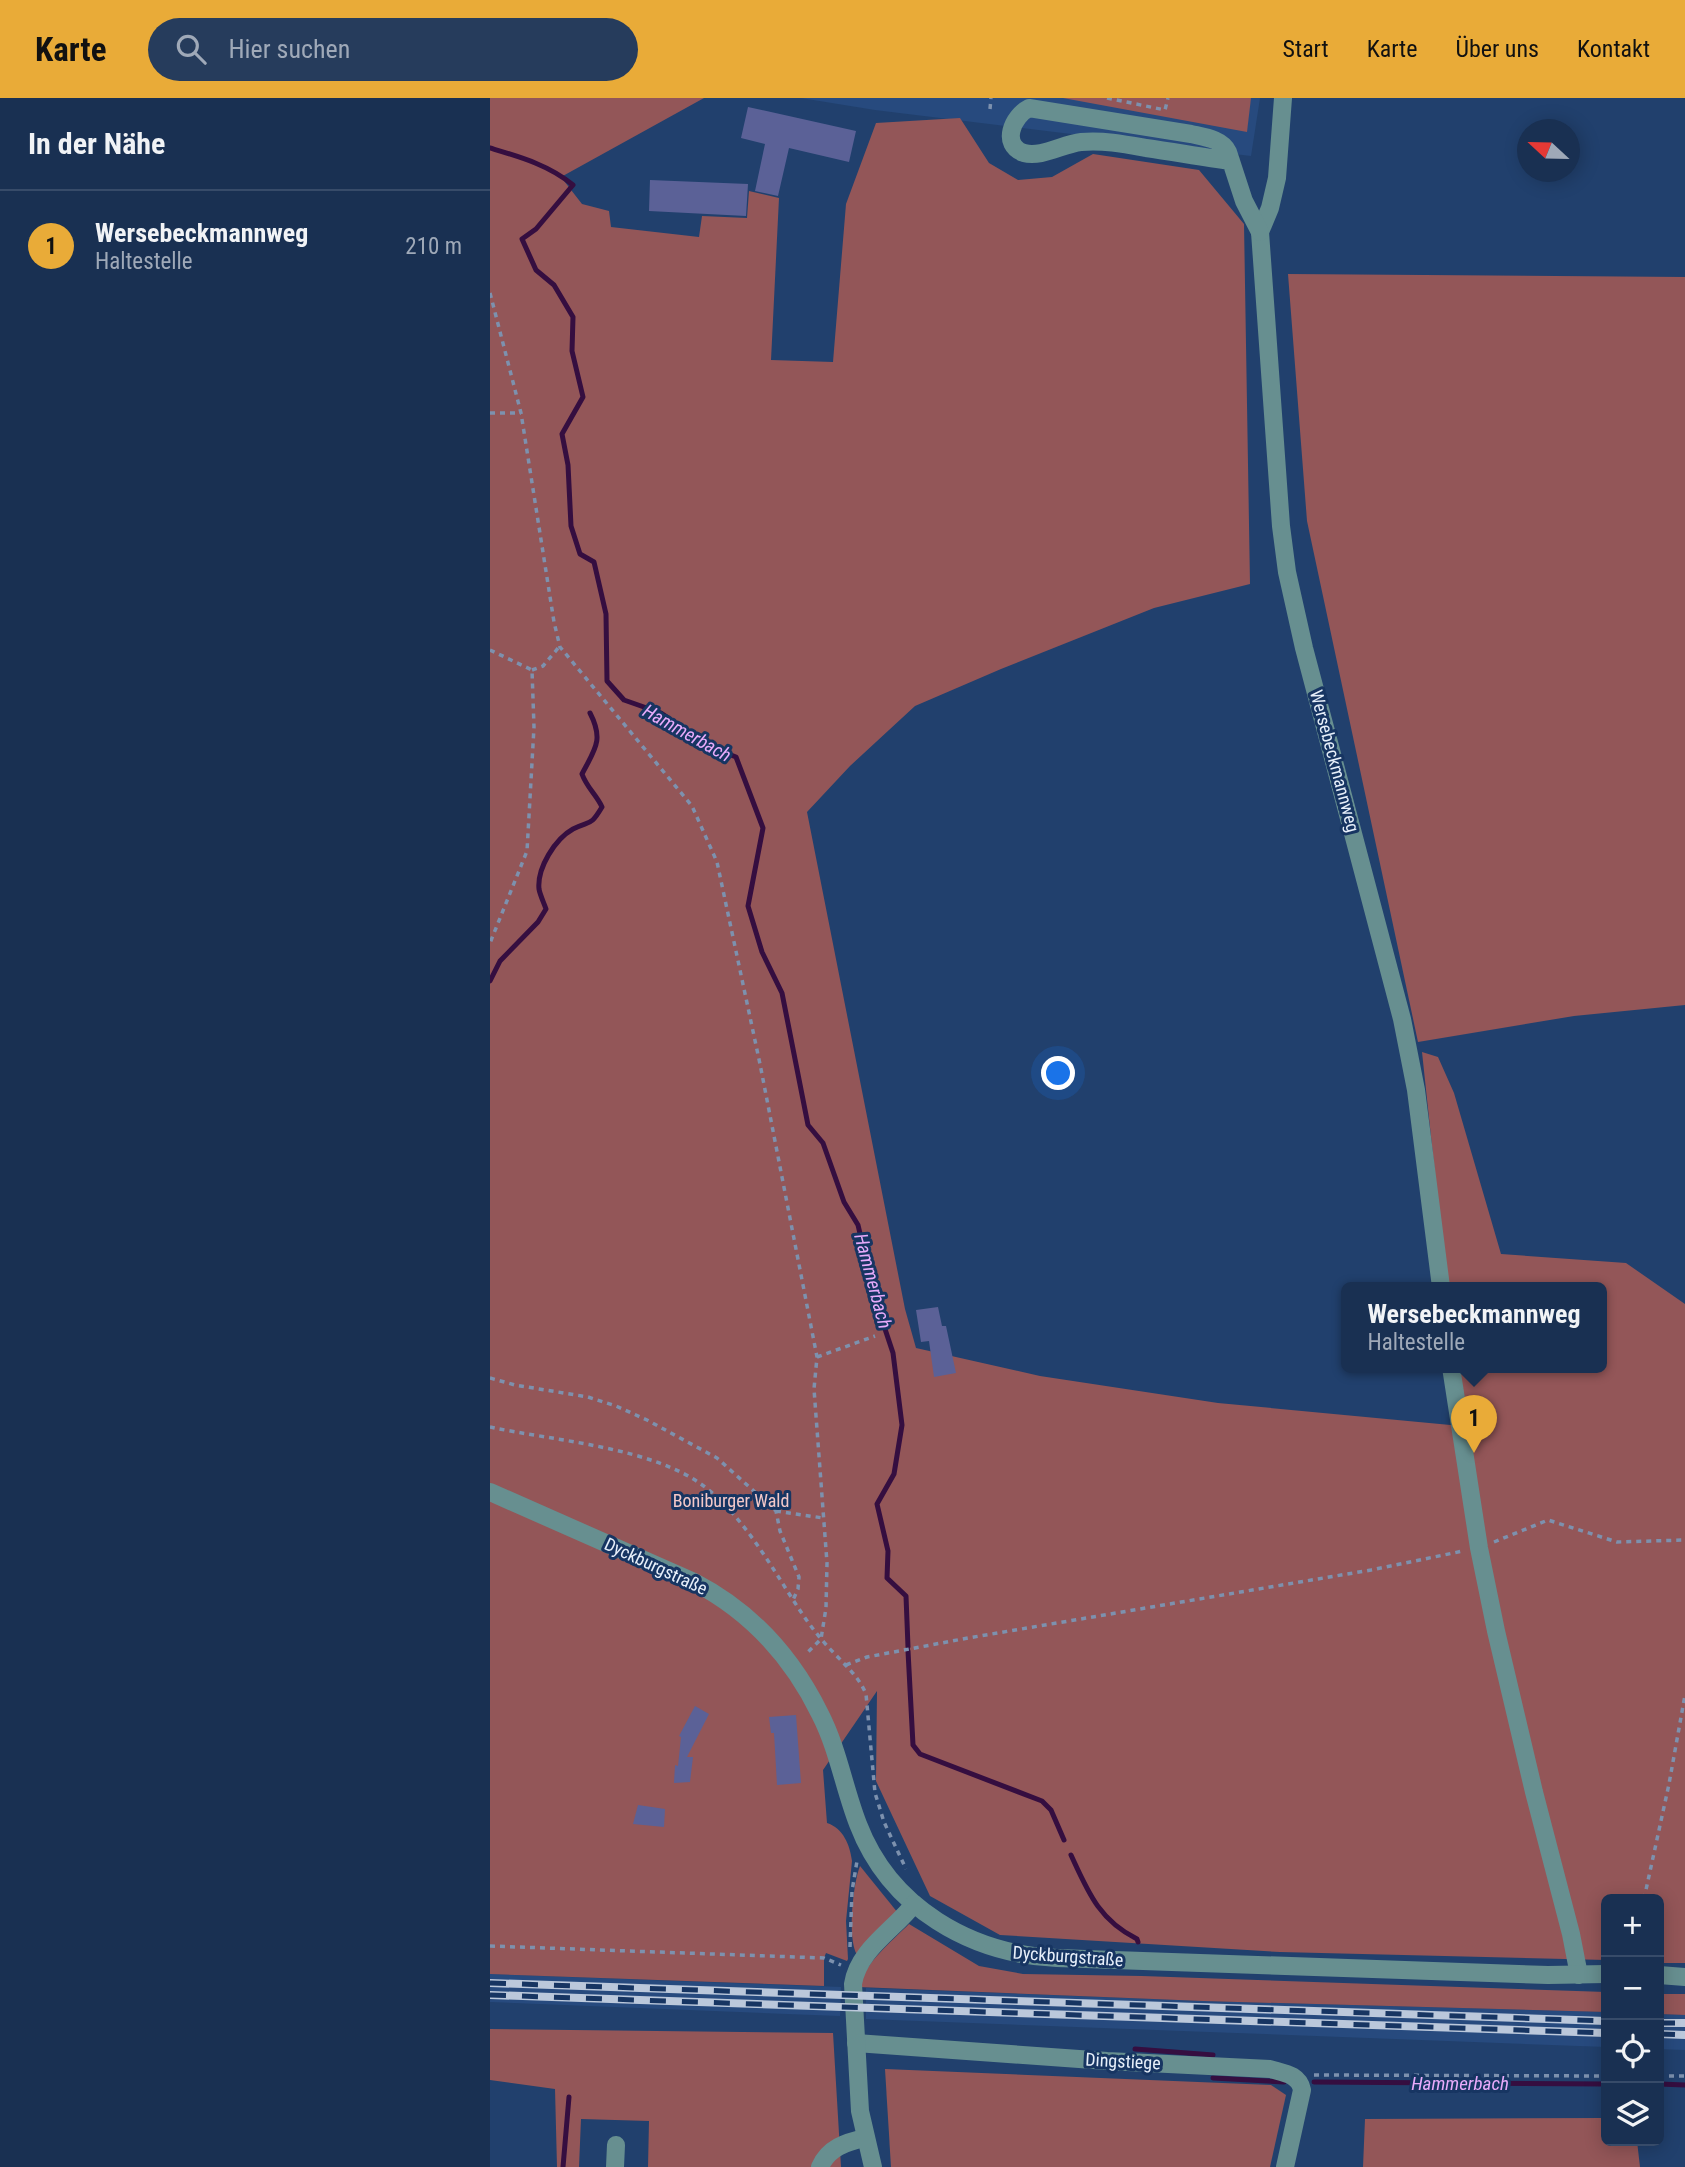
<!DOCTYPE html>
<html lang="de">
<meta charset="utf-8">
<style>
body{margin:0;font-family:"Roboto Condensed",sans-serif;background:#263c5c;color:#f1f3f6}
.controls{position:absolute;right:21px;bottom:21px;display:grid;overflow:hidden;border-radius:10px;box-shadow:0 4px 18px #0003}
.controls button{width:63px;height:63px;display:grid;place-items:center;padding:0;border:0;border-bottom:2px solid #374b69;background:#193052;color:#f1f3f6;font:35px sans-serif}
.compass{position:absolute;left:1027px;top:21px;width:63px;height:63px;border-radius:50%;background:#193052;box-shadow:0 4px 18px #0003;rotate:292deg}
.you{position:absolute;left:569px;top:976px;width:24px;height:24px;margin:-18px;border:5px solid #fff;border-radius:50%;background:#1a73e8;box-shadow:0 0 0 10px #1a73e833}
.badge{display:grid;place-items:center;width:46px;height:46px;border-radius:50%;background:#e9ab38;color:#111;font-size:23px;font-weight:700}
.pin{position:absolute;translate:-50% -58px;filter:drop-shadow(0 2px 4px #0008)}
.pin::after{content:'';position:absolute;top:37px;width:24px;height:21px;background:inherit;clip-path:polygon(0 0,100% 0,50% 100%)}
.popup{position:absolute;left:851px;top:1184px;width:266px;height:91px;box-sizing:border-box;display:grid;place-content:center;border-radius:10px;background:#193052;filter:drop-shadow(0 2px 5px #0005);font-size:23px;white-space:nowrap;color:#9fa9b8}
.popup b{font-size:26px;color:#f1f3f6}
.popup::after{content:'';position:absolute;left:50%;top:100%;margin-left:-14px;border:14px solid transparent;border-top-color:#193052}
.list{margin:0;padding:0;list-style:none}
h2{display:flex;justify-content:space-between;align-items:center;height:91px;margin:0;padding:0 28px;font-size:30px}
h2 small{font-size:23px;font-weight:400;color:#9fa9b8}
.list li{display:grid;grid-template-columns:46px 1fr auto;gap:21px;align-items:center;box-sizing:border-box;height:112px;padding:0 28px;border-top:2px solid #374b69}
.list b{display:block;font-size:26px;white-space:nowrap}
.list p{margin:0;font-size:23px;white-space:nowrap;color:#9fa9b8}
.list em{font-size:23px;font-style:normal;color:#9fa9b8}
.icon{flex:none;width:38px;height:38px;fill:none;stroke:currentColor;stroke-width:2;stroke-linecap:round;stroke-linejoin:round}
.map{position:relative;flex:none;width:1195px;height:2069px;overflow:hidden}
header{display:flex;align-items:center;gap:42px;box-sizing:border-box;height:98px;padding:0 35px;background:#e9ab38;color:#111}
header strong{font-size:33px}
nav{display:flex;gap:38px;margin-inline-start:auto;font-size:24px}
.search{width:490px;height:63px;background:#263c5c;display:flex;align-items:center;gap:18px;box-sizing:border-box;padding:0 24px;border-radius:38px;color:#9fa9b8;font-size:26px}
main{display:flex}
aside{flex:1;background:#193052}
.map>svg:first-child{display:block}
</style>
<header>
<strong>Karte</strong>
<div class="search"><svg class="icon" aria-label="search" viewBox="0 0 24 24"><circle cx="10" cy="10" r="6"/><path d="M15 15l6 6"/></svg>Hier suchen</div>
<nav><a>Start</a><a>Karte</a><a>Über uns</a><a>Kontakt</a></nav>
</header>
<main>
<aside>
<h2>In der Nähe<small></small></h2>
<ul class="list">
<li><span class="badge">1</span><div><b>Wersebeckmannweg</b><p>Haltestelle</p></div><em>210 m</em></li>
</ul>
</aside>
<div class="map">
<svg width="1195" height="2069" viewBox="0 0 1195 2069">
<rect width="100%" height="100%" fill="#21406d"/>
<g fill="#274a7e">
<path d="M311,0H770L761,58L385,12Z"/>
<path d="M0,1876L351,1889L350,1918L0,1904Z"/>
<path d="M376,1890L713,1903L1116,1914V1949L376,1921Z"/>
<path d="M1169,1916L1195,1917V1952L1169,1951Z"/>
</g>
<g fill="#935658">
<path d="M0,0H214L71,79L92,106L119,113L121,129L209,139L212,118L257,120L259,93L289,100L281,262L343,264L356,106L386,25L470,20L499,65L528,82L562,79L603,56L709,72L754,126L760,486L664,510L511,571L425,608L360,668L317,714L415,1211L426,1250L550,1278L728,1305L971,1328L966,1269H1112V1189H957L932,954L948,959L964,995L1011,1156L1136,1165L1195,1206V1865H1169V1801H1116V1862L790,1854L510,1837L440,1798L386,1683L387,1593L333,1672L337,1725C353,1730 360,1747 362,1763L356,1823L358,1861L357,1863L336,1855L334,1860V1888L0,1876Z"/>
<path d="M573,0H761L757,34Z"/>
<path d="M798,176L1195,179V907L1084,918L928,944L817,423Z"/>
<path d="M370,1768L408,1815L367,1857C357,1841 363,1785 370,1768Z"/>
<path d="M419,1826L489,1868L533,1876L652,1878L1116,1894V1914L713,1903L368,1889C376,1864 401,1844 419,1826Z"/>
<path d="M1169,1896H1195V1917L1169,1916Z"/>
<path d="M0,1931L343,1935L351,2069H158L159,2023L91,2021L89,2069H67L65,1991L0,1982Z"/>
<path d="M395,1971L781,1987L796,1997L780,2069H401Z"/>
<path d="M1116,2020V2043H1147L1150,2069H873L875,2021Z"/>
</g>
<g fill="none" stroke-linecap="round" stroke-linejoin="round">
<g stroke="#350e40" stroke-width="5">
<path d="M0,50C30,59 59,67 83,87L46,131L32,141L46,172L64,187L83,219L82,253L93,299L72,336L78,367L81,428L90,456L104,464L116,516L117,583L134,602L171,615L218,648L246,659L273,730L258,808L272,854L292,895L318,1027L333,1045L354,1104L368,1127L386,1204L403,1255L412,1327L404,1376L387,1406L398,1453L397,1480L416,1498L418,1549"/>
<path d="M0,883L10,863L48,824L56,811C54,805 50,797 49,791C47,770 65,741 83,731C101,722 100,729 112,709C106,696 97,690 92,676C105,651 114,642 100,615"/>
<path d="M418,1553L423,1647L430,1656L552,1703L561,1712L574,1742"/>
<path d="M581,1757C598,1794 609,1822 647,1841L648,1844"/>
<path d="M645,1951L723,1957"/>
<path d="M723,1980L794,1984"/>
<path d="M824,1984L1116,1986"/>
<path d="M1169,1986L1195,1987"/>
<path d="M73,2069L79,1999"/>
</g>
</g>
<g fill="#5b6197">
<path d="M258,9L366,33L359,64L299,50L288,98L265,93L275,46L251,40Z"/>
<path d="M160,82L258,86L256,118L159,113Z"/>
<path d="M448,1209L452,1228H456L466,1275L444,1279L439,1243L431,1244L426,1212Z"/>
<path d="M205,1608L219,1616L197,1659H203L200,1684L184,1685L185,1667L188,1668L191,1639L189,1638Z"/>
<path d="M306,1617L311,1685L287,1687L284,1635H281L279,1619Z"/>
<path d="M148,1707L175,1711L174,1729L143,1726Z"/>
</g>
<g fill="none" stroke-linecap="round" stroke-linejoin="round">
<g stroke="#7d91ae" stroke-width="3.5" stroke-dasharray="5 5" stroke-linecap="butt">
<path d="M617,0L675,12L678,0"/>
<path d="M500,11L501,0"/>
<path d="M0,195L31,315L64,524L70,549L202,708L227,764L270,966L327,1259L324,1291L337,1465L336,1510L331,1541L315,1557"/>
<path d="M0,315H31"/>
<path d="M0,552L42,572L44,629L37,753L0,845"/>
<path d="M42,572L53,568L69,549"/>
<path d="M327,1259L385,1238"/>
<path d="M0,1280L25,1287L98,1299L126,1308L157,1322L227,1360L286,1413L290,1433L309,1479L308,1491L303,1502"/>
<path d="M0,1329C65,1343 163,1349 215,1389C257,1422 284,1474 313,1517C322,1530 332,1543 343,1554C356,1568 369,1579 376,1596L385,1695L394,1724L416,1771"/>
<path d="M286,1413L333,1420"/>
<path d="M1004,1444L1058,1422L1127,1444L1195,1442"/>
<path d="M356,1567L377,1559L478,1540L881,1472L973,1453"/>
<path d="M1154,1801L1179,1686L1195,1597"/>
<path d="M0,1848L334,1860L351,1867"/>
<path d="M360,1849L362,1793L367,1763"/>
<path d="M824,1977L1116,1978"/>
<path d="M1169,1978H1195"/>
</g>
<g stroke="#678f90" stroke-width="18">
<path d="M793,0L787,80L780,110L770,134L791,428L797,474L814,550L912,921L926,992L951,1189"/>
<path d="M741,63C712,59 684,54 656,50C634,46 613,42 591,44C573,46 551,60 534,55C510,47 523,18 539,10L701,36C714,39 732,41 738,54L754,103L770,134"/>
<path d="M961,1269L989,1450L1006,1533L1044,1694L1081,1836L1089,1877"/>
<path d="M0,1394L204,1484C260,1513 302,1559 330,1616C348,1651 354,1690 368,1726C400,1810 481,1856 567,1860L1058,1877L1116,1876"/>
<path d="M1169,1877L1195,1879"/>
<path d="M366,1945L617,1963L780,1971C793,1975 809,1976 812,1992L795,2069"/>
<path d="M125,2069L126,2047"/>
<path d="M330,2069C338,2050 356,2044 375,2040"/>
<path d="M383,2069L370,2013L363,1886C368,1852 404,1832 424,1806"/>
</g>
<g stroke="#bbc8db" stroke-width="8">
<g id="rail">
<path d="M0,1885L1116,1923"/>
<path d="M0,1897L1116,1935"/>
<path d="M1169,1925H1195"/>
<path d="M1169,1936L1195,1937"/>
</g>
</g>
<use href="#rail" stroke="#173562" stroke-width="5" stroke-dasharray="16" stroke-linecap="butt"/>
</g>
<g text-anchor="middle" dominant-baseline="central" stroke-width="6" stroke-linejoin="round" paint-order="stroke">
<g font-size="18" fill="#e7effa" stroke="#173562">
<text transform="translate(845 663) rotate(75)">Wersebeckmannweg</text>
<text transform="translate(166 1468) rotate(25)">Dyckburgstraße</text>
<text transform="translate(578 1858) rotate(4)">Dyckburgstraße</text>
<text transform="translate(633 1963) rotate(3)">Dingstiege</text>
</g>
<g font-size="18" fill="#f5c9c9" stroke="#173562">
<text x="241" y="1402">Boniburger Wald</text>
</g>
<g font-size="19" font-style="italic" fill="#e8abfb" stroke="#173562">
<text transform="translate(197 635) rotate(29)">Hammerbach</text>
<text transform="translate(383 1183) rotate(75)">Hammerbach</text>
<text x="970" y="1985">Hammerbach</text>
</g>
</g>
</svg>
<div class="controls">
<button>+</button>
<button>−</button>
<button><svg class="icon" aria-label="locate" viewBox="0 0 24 24"><circle cx="12" cy="12" r="6"/><path d="M12 2v4M12 18v4M2 12h4M18 12h4"/></svg></button>
<button><svg class="icon" aria-label="layers" viewBox="0 0 24 24"><path d="M12 4l9 5-9 5-9-5zM3 14l9 5 9-5"/></svg></button>
</div>
<svg class="compass" viewBox="-18 -18 36 36"><path d="M0-13l5 13h-10z" fill="#e53935"/><path d="M0 13l5-13h-10z" fill="#9fa9b8"/></svg>
<div class="you"></div>
<div class="pin badge" style="left:984px;top:1355px">1</div>
<div class="popup"><b>Wersebeckmannweg</b>Haltestelle</div>
</div>
</main>
